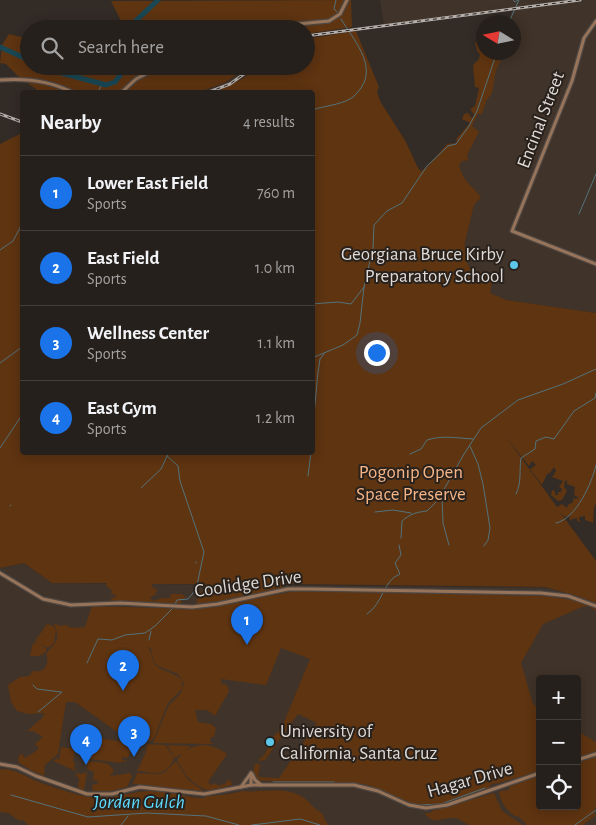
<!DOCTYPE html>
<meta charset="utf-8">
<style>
body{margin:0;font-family:"Alegreya Sans",sans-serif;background:#2e2825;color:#f1f3f6}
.controls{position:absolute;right:15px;bottom:15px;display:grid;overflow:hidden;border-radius:5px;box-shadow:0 2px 12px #0003}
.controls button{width:45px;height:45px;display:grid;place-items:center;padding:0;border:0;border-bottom:1px solid #423e3b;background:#26201c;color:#f1f3f6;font:25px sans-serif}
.compass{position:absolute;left:476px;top:15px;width:45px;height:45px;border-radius:50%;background:#26201c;box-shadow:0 2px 12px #0003;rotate:280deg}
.you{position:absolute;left:376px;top:352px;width:18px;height:18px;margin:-12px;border:4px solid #fff;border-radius:50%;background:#1a73e8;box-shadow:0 0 0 8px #1a73e833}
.badge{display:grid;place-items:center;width:32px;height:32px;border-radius:50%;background:#1a73e8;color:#fff;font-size:16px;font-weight:700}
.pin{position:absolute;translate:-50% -41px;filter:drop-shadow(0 1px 2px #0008)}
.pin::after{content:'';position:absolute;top:26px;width:18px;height:15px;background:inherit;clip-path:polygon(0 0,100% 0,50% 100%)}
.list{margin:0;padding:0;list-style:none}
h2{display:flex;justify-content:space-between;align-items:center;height:65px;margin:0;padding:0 20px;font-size:21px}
h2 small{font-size:16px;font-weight:400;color:#a4a3a3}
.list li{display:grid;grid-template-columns:32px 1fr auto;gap:15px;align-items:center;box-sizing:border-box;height:75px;padding:0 20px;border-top:1px solid #423e3b}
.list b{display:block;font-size:19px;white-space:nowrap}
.list p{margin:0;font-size:16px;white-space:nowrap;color:#a4a3a3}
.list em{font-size:16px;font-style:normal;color:#a4a3a3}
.icon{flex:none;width:28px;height:28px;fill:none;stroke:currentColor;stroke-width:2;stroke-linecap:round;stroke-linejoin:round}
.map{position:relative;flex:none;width:596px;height:825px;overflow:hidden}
.search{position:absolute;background:#26201c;box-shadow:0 2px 12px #0003;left:20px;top:20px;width:295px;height:55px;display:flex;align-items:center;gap:12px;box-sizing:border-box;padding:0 18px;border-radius:28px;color:#a4a3a3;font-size:19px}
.panel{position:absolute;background:#26201c;box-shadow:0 2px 12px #0003;left:20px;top:90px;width:295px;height:365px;border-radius:5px}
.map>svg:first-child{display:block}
</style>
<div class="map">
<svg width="596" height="825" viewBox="0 0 596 825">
<rect width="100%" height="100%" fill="#332b26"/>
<g fill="#403329" fill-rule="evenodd">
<path d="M380,0H596V313L452,292L474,205L472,186L448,166L466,139L489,91L492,53L514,52V22H507L514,8L384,25Z"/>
<path d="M250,66H258L242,79L221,90L216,92H199L224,83Z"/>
<path d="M24,563L52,583L596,588V825H0V568ZM540,679H577V806H540Z"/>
</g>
<g fill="#5e3411" fill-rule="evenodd">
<path d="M351,0L352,27L306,34V29H110L122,23L111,1Z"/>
<path d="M483,25L484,52L500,53V55L502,58L496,70L492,93L486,101L482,114H478L472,126L479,132L468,153L467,157L469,160L462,161L459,166L464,178L481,197L474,205L464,246L465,244L467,262L472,273L477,271L486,274L489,282L491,280L492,281L490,293L506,300L596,313V503L594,508L593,523L585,520V516L579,517L580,522L577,521V518L572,519L571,521L569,518L571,516L565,517L560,512L596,561V603L580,597L546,587L284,584V588L221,601L196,604L199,592L203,591L205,584H151L155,590L156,587L157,590L155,595L150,597L153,601L162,598H170L171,594H182L186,597L181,600V604L110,601L112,598L117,597L113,594L111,595L112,590L107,587L106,583H52L24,563L0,568V144L22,133V452H312V92H216L242,79L258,66H306V39L356,31L379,87L377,91L380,101L406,142L418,168L421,171L427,167L447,144L456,143L457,140L456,139L470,123L462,119L464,114L468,113L472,118L474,115L470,109L475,106L479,88L475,87L473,65L479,59L480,54L478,53L475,44L480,35L481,26ZM506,437L529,466L532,461L536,465L530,469L542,485L547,474L550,473L554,467L556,471L552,477L563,481L559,487L562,489L561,492H558V495H555V491L552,490L551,495L558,501L562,500L567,491L564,487L565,481L567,480V484L575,487L574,495L579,498L573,499V502L568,505L567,508L562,504L557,507Z"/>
<path d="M9,34L29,39V66H250L224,83L199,92H36V89L19,77L6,64L0,63L2,45Z"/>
<path d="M297,591L547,596L573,600L596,609V611L588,606L582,607L543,624L521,663L533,704L540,709V771L495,784V783L491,784L490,787L487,789C467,796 445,807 424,806C399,805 381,784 355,783C327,782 295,785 269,781C265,780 261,782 257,780C251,776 253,768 256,763L260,765L258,777L279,778L317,723L298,714L265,760L258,761L262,756H264L273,737L282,727L310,659L281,648L266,685L221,679V683L227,685L229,691L215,716L207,710H195L198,722L211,724L216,728L214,737H211L210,742L213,744L153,743L169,705L181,693L184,684L178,674L158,666L154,662L151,649L148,647L99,640L147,647C154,652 150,662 158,667C168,674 185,673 182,689L168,703L154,738L151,741L130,738L123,736L75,702H66L58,754L45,765L44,776L34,772L19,763L18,758L21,753L25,758L39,749L35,744L43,737L33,731H27L42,718L44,714L43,713L28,714L17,711L11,702L8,685L20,677L29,676L33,671H41C47,668 49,660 46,654C54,643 62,640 54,625L56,623L59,626L66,625L72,628L85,627L92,606L195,609Z"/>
<path d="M47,624L53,626L56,630L54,643L48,648L40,644L47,649C43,657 38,656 30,656L33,643H37L35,641Z"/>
<path d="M577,731L596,742V751L577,758Z"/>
<path d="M93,737L129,743L131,748L128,758L122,757V760H126V762L122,761L121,763L90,759Z"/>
<path d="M147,744L165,745L174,757C173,762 172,764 168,768C158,777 149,771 137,771L146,752Z"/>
<path d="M167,745L191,746L187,750C201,741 214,745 227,754L208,782L212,785L214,783L220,786L222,784L224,785L228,780L231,781L232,785L209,791C191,783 186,777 177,760L182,753L175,758Z"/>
<path d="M61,747L75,749L73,762H75L74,768L80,774L87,772L84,790L78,789L79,778L76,776L78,772L53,761L57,758L59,760Z"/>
<path d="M596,756V806L594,811L596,815L583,825H527L519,817V816L517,817C506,811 502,804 499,793L500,791L509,790V787L522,782L524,783L523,781L540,776V806H577V763Z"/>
<path d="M88,761C98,763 109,760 114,771L110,776L130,773L132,776L127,787L112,791H93L92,785L99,783L96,780L93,781L94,772L87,769Z"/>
<path d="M176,761L188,780L206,792H191L147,785L133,784L137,773L159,774L165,772Z"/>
<path d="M0,769C15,769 23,775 36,781C49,786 70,793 84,796C109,802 134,789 160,791C175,792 189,799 205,798V796C212,796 236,794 241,791C260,793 282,786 301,796C310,801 313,809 322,813L326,822L329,825H28L22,819L20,821L8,813L0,812Z"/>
<path d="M494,793L502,811L523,825C506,825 487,825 471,825C464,824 460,817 453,818C440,818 435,825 425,814V813H430L432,811Z"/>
</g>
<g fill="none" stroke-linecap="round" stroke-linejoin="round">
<g stroke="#54737b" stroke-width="1">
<path d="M336,0L334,9L337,12"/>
<path d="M513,0L515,2L518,0"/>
<path d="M509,22L519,0"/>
<path d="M98,92L102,84"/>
<path d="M312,110C324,106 339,105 350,99C354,97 358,92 361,88C377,65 353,39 341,19"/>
<path d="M579,214L596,174"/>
<path d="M0,250L13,241L22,224"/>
<path d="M312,304L338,302L351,304L364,287"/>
<path d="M312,358L343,345L357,335L360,323L364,287L373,248L374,225L387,211L402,203L427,166L448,146L456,144L469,126L477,111L497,52"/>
<path d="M0,363L22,347"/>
<path d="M312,436L318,372L320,359L324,354"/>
<path d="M470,446L478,464L483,484L490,528L488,540L484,546"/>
<path d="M0,448L22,415"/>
<path d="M410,454L421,449L427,440C443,435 456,438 473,439"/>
<path d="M167,456L178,466L180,481L204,552L197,585L193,593L188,599L177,600L175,604"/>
<path d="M308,476L311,452"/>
<path d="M141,488L161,469L169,452"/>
<path d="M516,494C522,482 519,470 521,458L535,449L536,441L546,437L554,439L574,411L595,398L596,393"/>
<path d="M442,497L443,523L449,545"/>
<path d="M10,506L11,505"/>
<path d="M375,512L393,510L411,513"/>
<path d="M556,523C576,519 592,483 596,465"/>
<path d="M401,538L402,521C410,514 417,512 427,511L438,500L464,454L481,428L518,400L563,384L596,369"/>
<path d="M196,562V563"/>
<path d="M367,614C383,604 383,580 400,574L395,563L401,555L399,545"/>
<path d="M149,640L151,631"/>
<path d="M87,663L98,639L112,640L125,635L145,633L155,626L172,609"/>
<path d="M33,685L37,689L61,692"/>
<path d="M38,712L62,692"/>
<path d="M273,782H334"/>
<path d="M11,795L88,817L147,813L206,816L239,825"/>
<path d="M421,805L441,804L485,788"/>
<path d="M121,825L128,816"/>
<path d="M252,825L300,819L320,825"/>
<path d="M575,825L596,810"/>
</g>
<g stroke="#194754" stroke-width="5">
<path d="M127,29L158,0"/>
<path d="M0,47L29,60"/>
<path d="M43,66L58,72L106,85L115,82L121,74L123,66"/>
</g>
<g stroke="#4e4743" stroke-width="5.5">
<g id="secondary">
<path d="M596,21L584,38L572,81L512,231L596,264"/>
<path d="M245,29L329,21L340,14L347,0"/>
<path d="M0,80C24,78 50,81 72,92"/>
<path d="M122,92L136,79L161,66"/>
<path d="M0,573L43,599L71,605L120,603L192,607L218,604L288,589H310L541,593L568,596L596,606"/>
<path d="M577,760L596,754"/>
<path d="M0,764L17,767L36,776L87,794H112L140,787L204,794L251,785H354L378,791L409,805L426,808L447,805L540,773"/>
<path d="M251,773V785"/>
<path d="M252,774L255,780L261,785"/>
<path d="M241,787L251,773"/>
</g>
</g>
<use href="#secondary" stroke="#977459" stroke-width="3"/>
<g stroke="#b5afab" stroke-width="3">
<g id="rail">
<path d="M306,36L580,0"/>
<path d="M209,92L230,84L255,66"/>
<path d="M0,114L22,122"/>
</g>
</g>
<use href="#rail" stroke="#29221c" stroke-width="1" stroke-dasharray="4" stroke-linecap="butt"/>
</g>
<g fill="#5cc7e8" stroke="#29221c" stroke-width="2">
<circle cx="514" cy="265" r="5"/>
<circle cx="270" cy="742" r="5"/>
</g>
<g text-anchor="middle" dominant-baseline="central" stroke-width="4" stroke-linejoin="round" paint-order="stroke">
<g font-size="19" fill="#dfdad6" stroke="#29221c">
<text transform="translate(541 120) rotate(-69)">Encinal Street</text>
<text transform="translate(248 584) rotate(-8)">Coolidge Drive</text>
<text transform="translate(470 780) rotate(-16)">Hagar Drive</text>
</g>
<g font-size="19" fill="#dfdad6" stroke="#29221c" text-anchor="end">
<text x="504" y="254">Georgiana Bruce Kirby<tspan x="504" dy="22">Preparatory School</tspan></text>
<text x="280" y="731" text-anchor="start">University of<tspan x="280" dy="22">California, Santa Cruz</tspan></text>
</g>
<g font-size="19" fill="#f5b486" stroke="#29221c">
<text x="411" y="472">Pogonip Open<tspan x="411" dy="22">Space Preserve</tspan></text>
</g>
<g font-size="20" font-style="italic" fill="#5ddaff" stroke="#29221c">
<text x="139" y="802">Jordan Gulch</text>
</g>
</g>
</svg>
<div class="controls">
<button>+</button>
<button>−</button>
<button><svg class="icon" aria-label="locate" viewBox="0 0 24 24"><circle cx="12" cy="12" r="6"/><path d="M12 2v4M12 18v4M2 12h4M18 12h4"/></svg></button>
</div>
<svg class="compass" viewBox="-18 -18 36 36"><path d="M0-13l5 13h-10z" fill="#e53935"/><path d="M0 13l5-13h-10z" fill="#a4a3a3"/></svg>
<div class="you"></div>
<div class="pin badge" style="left:247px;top:645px">1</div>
<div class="pin badge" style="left:123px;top:691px">2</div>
<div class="pin badge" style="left:134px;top:757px">3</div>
<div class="pin badge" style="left:86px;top:765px">4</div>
<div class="search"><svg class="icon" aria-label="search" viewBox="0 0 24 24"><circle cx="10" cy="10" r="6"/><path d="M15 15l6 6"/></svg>Search here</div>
<section class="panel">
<h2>Nearby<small>4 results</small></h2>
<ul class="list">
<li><span class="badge">1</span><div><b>Lower East Field</b><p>Sports</p></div><em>760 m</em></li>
<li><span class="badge">2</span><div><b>East Field</b><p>Sports</p></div><em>1.0 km</em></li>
<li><span class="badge">3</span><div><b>Wellness Center</b><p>Sports</p></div><em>1.1 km</em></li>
<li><span class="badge">4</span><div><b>East Gym</b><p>Sports</p></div><em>1.2 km</em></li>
</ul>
</section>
</div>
